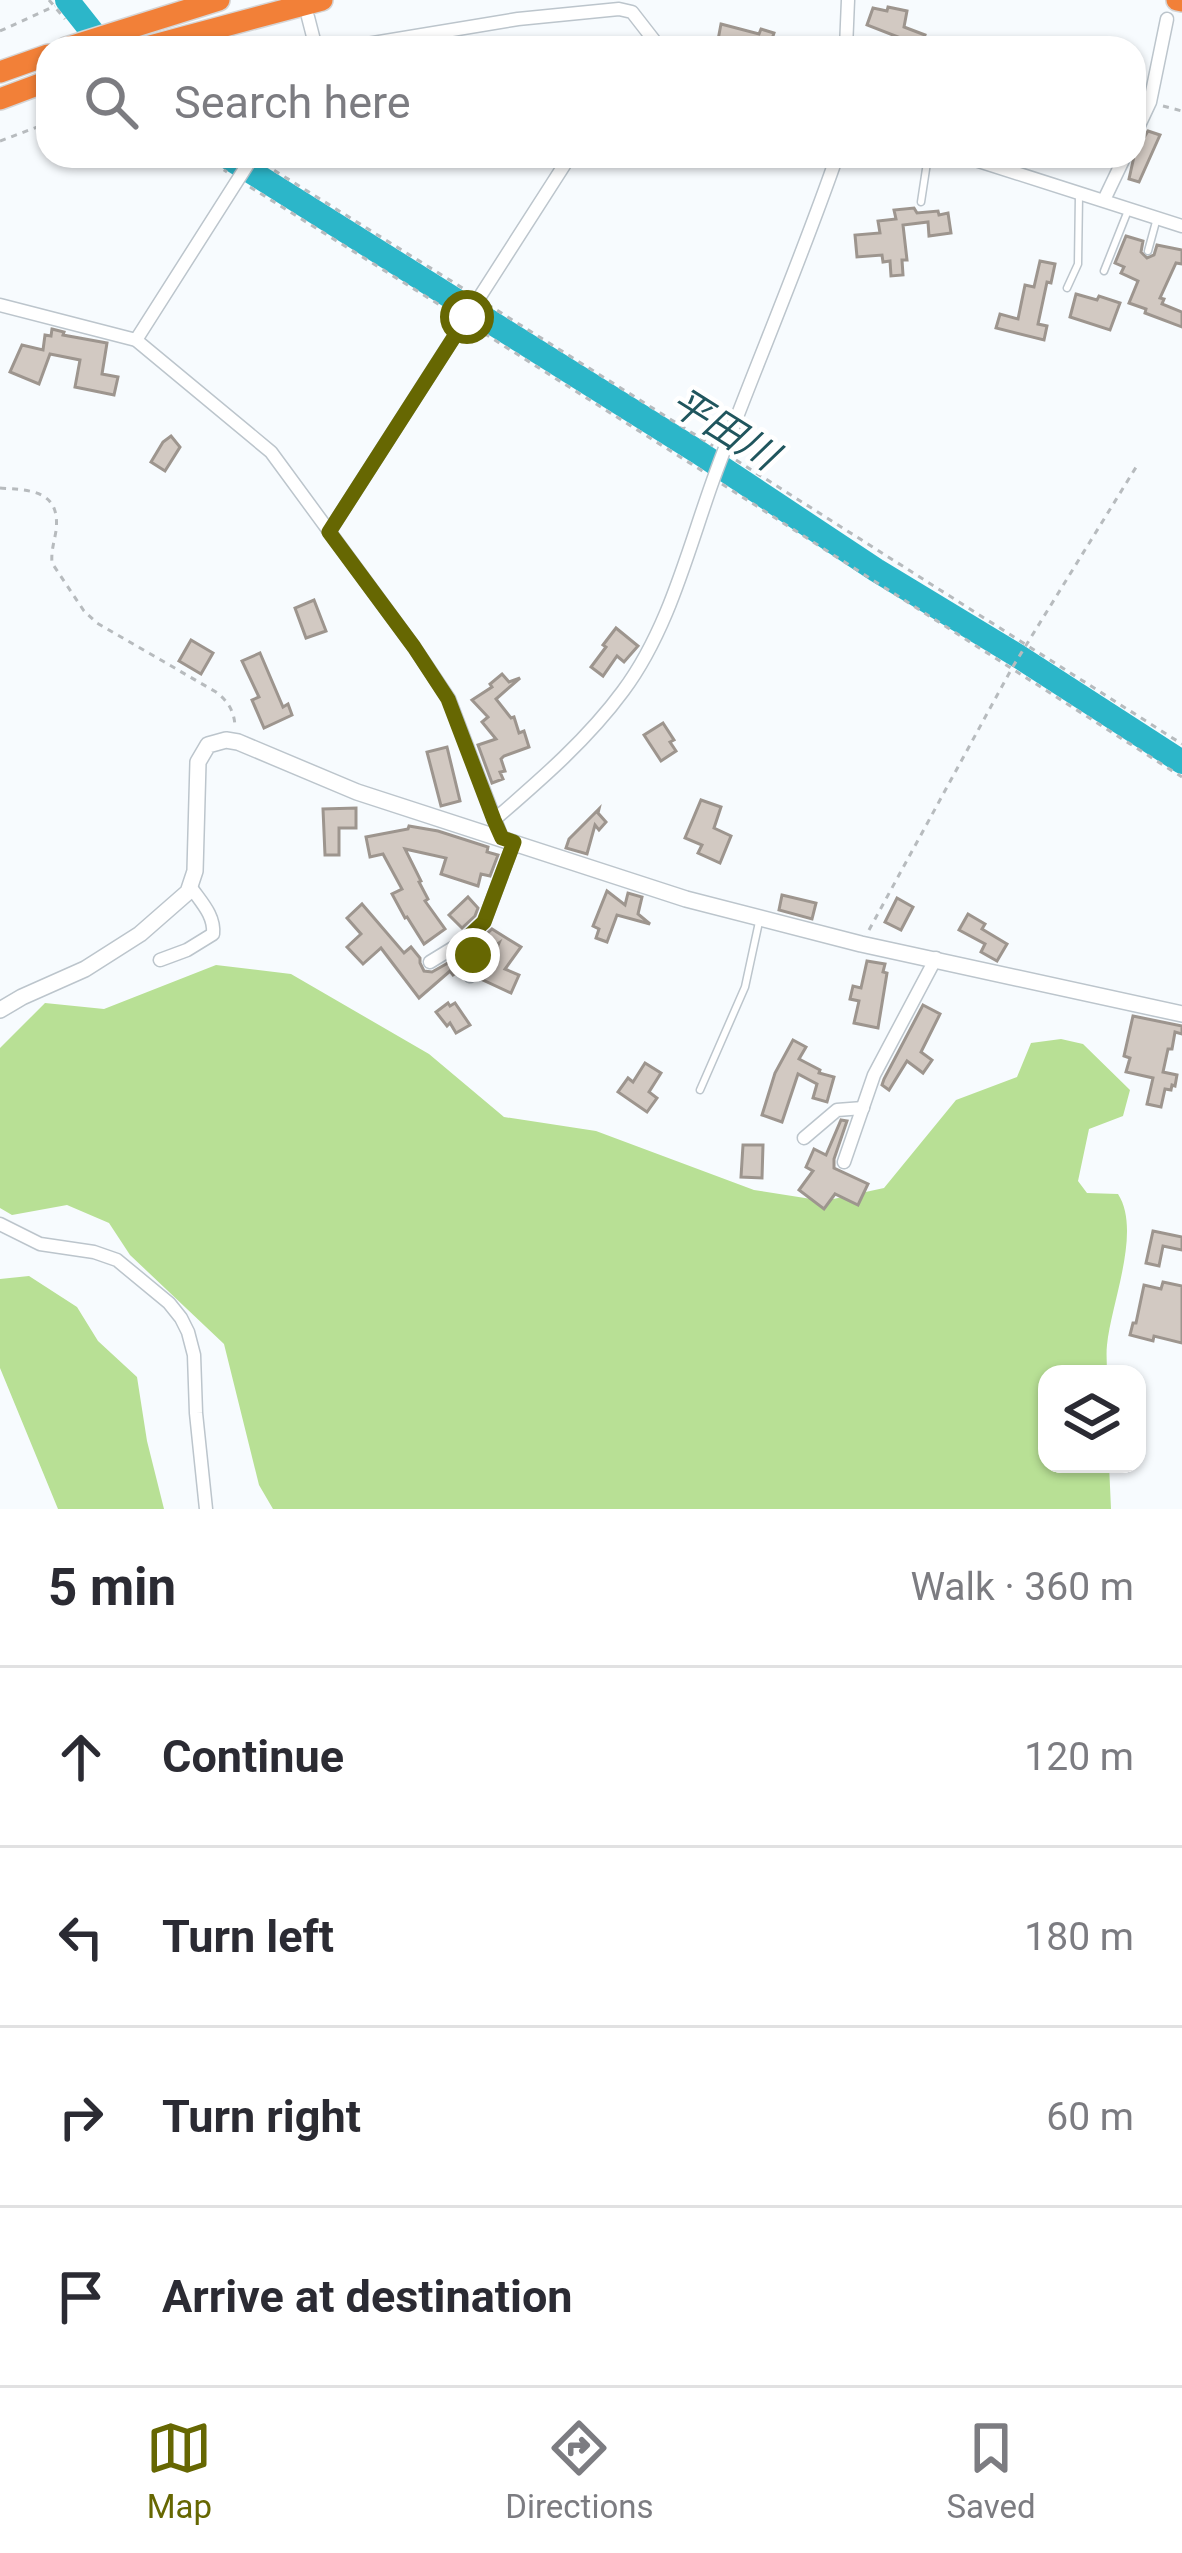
<!DOCTYPE html>
<meta charset="utf-8">
<style>
body{margin:0;font-family:Roboto,"Noto Sans JP",sans-serif;background:#f2f2f3;color:#2b2b33}
.controls{position:absolute;right:36px;bottom:36px;display:grid;overflow:hidden;border-radius:24px;box-shadow:0 3px 9px #0004}
.controls button{width:108px;height:108px;display:grid;place-items:center;padding:0;border:0;border-bottom:3px solid #e1e1e2;background:#fff;color:#2b2b33;font:60px sans-serif}
.stop{position:absolute;width:36px;height:36px;margin:-27px;border:9px solid #666702;border-radius:50%;background:#fff}
.stop.end{background:#666702;border-color:#fff;box-shadow:0 3px 12px #0008}
.list{margin:0;padding:0;list-style:none}
h2{display:flex;justify-content:space-between;align-items:center;height:156px;margin:0;padding:0 48px;font-size:51px}
h2 small{font-size:39px;font-weight:400;color:#7c7c81}
.list li{display:grid;grid-template-columns:78px 1fr auto;gap:36px;align-items:center;box-sizing:border-box;height:180px;padding:0 48px;border-top:3px solid #e1e1e2}
.list b{display:block;font-size:45px;white-space:nowrap}
.list em{font-size:39px;font-style:normal;color:#7c7c81}
.icon{flex:none;width:66px;height:66px;fill:none;stroke:currentColor;stroke-width:2;stroke-linecap:round;stroke-linejoin:round}
.map{position:relative;flex:none;width:1182px;height:1509px;overflow:hidden}
.search{position:absolute;background:#fff;box-shadow:0 3px 9px #0004;left:36px;right:36px;top:36px;height:132px;display:flex;align-items:center;gap:30px;box-sizing:border-box;padding:0 42px;border-radius:36px;color:#7c7c81;font-size:45px}
.sheet{height:876px;background:#fff}
nav{display:flex;justify-content:space-around;align-items:center;box-sizing:border-box;height:168px;border-top:3px solid #e1e1e2;background:#fff;font-size:33px;color:#7c7c81}
nav a{display:grid;justify-items:center;gap:6px}
nav .on{color:#666702}
.map>svg:first-child{display:block}
</style>
<div class="map">
<svg width="1182" height="1509" viewBox="0 0 1182 1509">
<rect width="100%" height="100%" fill="#f7fbfe"/>
<g fill="#b8e095">
<path d="M216,965L291,974L429,1054L504,1117L596,1131L754,1190L824,1201L884,1188L956,1100L1017,1077L1031,1043L1061,1039L1083,1044L1130,1090L1123,1116L1089,1129L1078,1181L1087,1193L1118,1194C1142,1231 1111,1303 1107,1345C1106,1354 1107,1364 1107,1374H1047V1464H1109L1111,1509H273L259,1485L224,1344L130,1255L109,1223L67,1205L12,1215L0,1208V1048L45,1003L104,1009Z"/>
<path d="M29,1276L77,1307L98,1341L137,1377L147,1441L164,1509H58L0,1368V1279Z"/>
</g>
<g fill="none" stroke-linecap="round" stroke-linejoin="round">
<g stroke="#2cb6c9" stroke-width="24">
<path d="M67,0L105,48"/>
<path d="M226,156L698,452L876,570L1018,656L1182,762"/>
</g>
</g>
<g fill="#d2c9c2" stroke="#9d958e" stroke-width="3">
<path d="M888,7L907,11L904,27L925,35L921,46L867,25L873,8L887,11Z"/>
<path d="M721,24L759,34L761,29L774,33L769,48H750L718,40Z"/>
<path d="M1148,131L1160,135L1139,182L1129,179L1135,152Z"/>
<path d="M914,208L917,213L938,211L939,215L948,213L951,233L929,236L928,222L903,225L907,260H902L903,275L891,276L890,261L883,262L882,255L857,257L855,235L880,233L878,221L896,219L894,210Z"/>
<path d="M1126,236L1143,241L1141,252L1147,258L1154,255L1157,245L1182,250V264L1176,263L1160,298L1164,299L1162,304L1182,312V327L1145,313L1146,309L1129,303L1138,281L1121,273L1124,267L1115,263Z"/>
<path d="M1040,261L1055,264L1051,283L1047,282L1038,324L1047,326L1044,340L996,328L1000,314L1018,319L1025,285L1034,287Z"/>
<path d="M1076,294L1097,300L1099,296L1120,303L1110,330L1070,317Z"/>
<path d="M52,329L64,332L63,335L107,343L102,374L118,377L114,395L75,387L80,360L50,354L39,384L10,372L22,345L43,350L45,335L51,336Z"/>
<path d="M171,436L180,447L165,471L151,462L163,442Z"/>
<path d="M314,600L326,631L306,638L295,608Z"/>
<path d="M616,628L638,646L624,662L617,656L603,676L591,667L606,647L603,645Z"/>
<path d="M191,640L213,653L201,674L179,661Z"/>
<path d="M260,653L283,707L288,704L292,715L264,728L252,700L259,697L242,661Z"/>
<path d="M502,674L509,682L520,678L496,699L511,718L514,717L519,733L524,731L529,747L504,756L501,759L505,771L500,772L503,779L492,783L478,745L496,739L482,722L488,717L472,700L492,687L490,684Z"/>
<path d="M663,723L674,740L670,742L676,751L661,761L644,735Z"/>
<path d="M447,747L460,801L441,806L427,752Z"/>
<path d="M701,800L721,807L714,828L731,836L720,863L698,853L702,845L685,838Z"/>
<path d="M356,808V828H339V855H325L323,809Z"/>
<path d="M599,809L598,813L606,822L599,830L595,825L587,854L566,848L569,839Z"/>
<path d="M409,826L438,831L488,847L487,852L498,855L490,876L481,874L478,886L441,874L446,858L405,849L421,881L419,882L428,899L425,901L445,929L424,944L407,917L405,918L392,894L402,889L383,854L370,857L366,837L408,829Z"/>
<path d="M607,891L625,905L628,893L642,897L638,914L650,924L617,915L607,942L596,938L599,929L593,926Z"/>
<path d="M782,895L816,903L812,919L779,910Z"/>
<path d="M468,897L478,908L475,916L462,928L449,915Z"/>
<path d="M897,898L913,907L901,930L885,922Z"/>
<path d="M362,904L404,953L411,947L420,958V963L424,971L432,972L462,955L460,970L453,975L450,971L419,998L381,948L363,964L347,947L361,934L347,918Z"/>
<path d="M968,914L985,924L982,929L1007,944L997,961L981,952L985,944L959,930Z"/>
<path d="M492,929L521,947L505,969L519,975L511,993L483,980L499,943L483,954L479,941Z"/>
<path d="M867,961L885,964L883,972L887,973L878,1028L854,1023L859,1001L850,999L853,986L861,988Z"/>
<path d="M448,1003L450,1006L455,1003L470,1025L456,1033L450,1023L447,1026L436,1012Z"/>
<path d="M923,1005L940,1014L921,1052L932,1060L923,1073L907,1061L889,1090L882,1085L884,1079Z"/>
<path d="M1133,1016L1182,1026V1034L1175,1032L1172,1049H1168L1163,1072L1177,1075L1175,1086L1172,1085L1171,1090L1165,1089L1161,1107L1147,1104L1153,1078L1126,1072L1130,1058L1124,1056Z"/>
<path d="M793,1040L806,1047L799,1059L820,1070L819,1073L834,1077L827,1102L813,1098L817,1084L798,1074L782,1122L762,1115L775,1073Z"/>
<path d="M645,1063L661,1073L649,1092L657,1098L647,1112L618,1092L628,1078L633,1082Z"/>
<path d="M841,1120L847,1121L834,1159V1168L868,1184L858,1205L835,1194L824,1209L799,1190L813,1171L806,1167L814,1149L826,1155Z"/>
<path d="M743,1145H763L762,1178L741,1177Z"/>
<path d="M1153,1231L1182,1237V1250L1163,1246L1159,1266L1146,1263Z"/>
<path d="M1163,1282L1182,1286V1343L1154,1336L1153,1341L1130,1335L1133,1323H1136L1144,1285L1161,1289Z"/>
</g>
<g fill="none" stroke-linecap="round" stroke-linejoin="round">
<g stroke="#bcc5cc" stroke-width="9">
<g id="service">
<path d="M921,202L928,156"/>
<path d="M1148,251L1157,218"/>
<path d="M1104,271L1129,208"/>
<path d="M1067,288L1078,264L1079,195"/>
<path d="M700,1090L745,987L759,922"/>
</g>
</g>
<g stroke="#bcc5cc" stroke-width="15">
<g id="minor">
<path d="M308,17L316,48"/>
<path d="M343,48L518,19L619,9L632,12L660,48"/>
<path d="M846,48L848,0"/>
<path d="M1134,136L1150,102L1167,19"/>
<path d="M963,156L1182,226"/>
<path d="M1104,200L1125,156"/>
<path d="M0,305L136,340L271,452L414,647L449,699L502,838"/>
<path d="M136,340L253,156"/>
<path d="M329,532L570,156"/>
<path d="M494,820C539,781 587,740 623,691C670,628 689,545 716,472C755,367 800,263 837,156"/>
<path d="M467,938L473,955L470,976"/>
<path d="M160,960L187,950L213,934C215,915 200,901 190,886"/>
<path d="M430,962L461,943L484,922L514,842"/>
<path d="M804,1138L837,1110L863,1108"/>
<path d="M844,1162L874,1075L936,958"/>
<path d="M0,1224L40,1244L94,1252L117,1260L169,1303L181,1318L188,1332L194,1355L196,1413L206,1509"/>
</g>
</g>
<g stroke="#bcc5cc" stroke-width="18">
<path id="tertiary" d="M0,1010L22,997L85,969L140,934L188,892L195,871L198,762L208,745L226,740L238,742L357,792L686,899L861,944L1182,1014"/>
</g>
<g stroke="#d5d5d6" stroke-width="24">
<g id="motorway">
<path d="M1177,0L1182,1"/>
<path d="M66,48L219,0"/>
<path d="M143,48L322,0"/>
<path d="M0,72L48,55"/>
<path d="M0,99L48,81"/>
</g>
</g>
<g stroke="#b7bbbe" stroke-width="3" stroke-dasharray="6 6" stroke-linecap="butt">
<path d="M49,0L65,19"/>
<path d="M0,31L55,6"/>
<path d="M1163,106L1182,111"/>
<path d="M0,141L48,123"/>
<path d="M204,156L227,172"/>
<path d="M264,164L469,292"/>
<path d="M250,187L451,312"/>
<path d="M487,304L713,446"/>
<path d="M474,327L704,472"/>
<path d="M736,460L1182,744"/>
<path d="M722,484L1182,777"/>
<path d="M0,488C30,490 61,490 56,531C54,543 51,551 52,563L84,611L97,623L216,692C228,701 235,712 235,728"/>
<path d="M869,930L1012,668L1138,464"/>
</g>
<use href="#service" stroke="#fff" stroke-width="6"/>
<use href="#minor" stroke="#fff" stroke-width="12"/>
<use href="#tertiary" stroke="#fff" stroke-width="15"/>
<use href="#motorway" stroke="#f28038" stroke-width="21"/>
</g>
<g fill="none" stroke-linecap="round" stroke-linejoin="round">
<path stroke="#666702" stroke-width="15" d="M467,317L329,532L414,647L448,699L494,820L502,838L514,842L484,922L467,938L473,955"/>
</g>
<g text-anchor="middle" dominant-baseline="central" stroke-width="9" stroke-linejoin="round" paint-order="stroke">
<g font-size="39" font-style="italic" fill="#20565e" stroke="#fff">
<text transform="translate(724 429) rotate(32)">平田川</text>
</g>
</g>
</svg>
<div class="controls">
<button><svg class="icon" aria-label="layers" viewBox="0 0 24 24"><path d="M12 4l9 5-9 5-9-5zM3 14l9 5 9-5"/></svg></button>
</div>
<div class="stop" style="left:467px;top:317px"></div>
<div class="stop end" style="left:473px;top:955px"></div>
<div class="search"><svg class="icon" aria-label="search" viewBox="0 0 24 24"><circle cx="10" cy="10" r="6"/><path d="M15 15l6 6"/></svg>Search here</div>
</div>
<section class="sheet">
<h2>5 min<small>Walk · 360 m</small></h2>
<ul class="list">
<li><svg class="icon" aria-label="ahead" viewBox="0 0 24 24"><path d="M12 20V5M6 11l6-6 6 6"/></svg><div><b>Continue</b></div><em>120 m</em></li>
<li><svg class="icon" aria-label="left" viewBox="0 0 24 24"><path d="M17 20v-9H6M10 6l-5 5 5 5"/></svg><div><b>Turn left</b></div><em>180 m</em></li>
<li><svg class="icon" aria-label="right" viewBox="0 0 24 24"><path d="M7 20v-9h11M14 6l5 5-5 5"/></svg><div><b>Turn right</b></div><em>60 m</em></li>
<li><svg class="icon" aria-label="arrive" viewBox="0 0 24 24"><path d="M6 21V4h12l-3 4 3 4H6"/></svg><div><b>Arrive at destination</b></div></li>
</ul>
</section>
<nav>
<a class="on"><svg class="icon" aria-label="map" viewBox="0 0 24 24"><path d="M3 6l6-2 6 2 6-2v14l-6 2-6-2-6 2zM9 4v14M15 6v14"/></svg>Map</a>
<a><svg class="icon" aria-label="directions" viewBox="0 0 24 24"><path d="M12 3l9 9-9 9-9-9zM9 14v-3h6M13 9l2 2-2 2"/></svg>Directions</a>
<a><svg class="icon" aria-label="saved" viewBox="0 0 24 24"><path d="M7 4h10v16l-5-4-5 4z"/></svg>Saved</a>
</nav>
